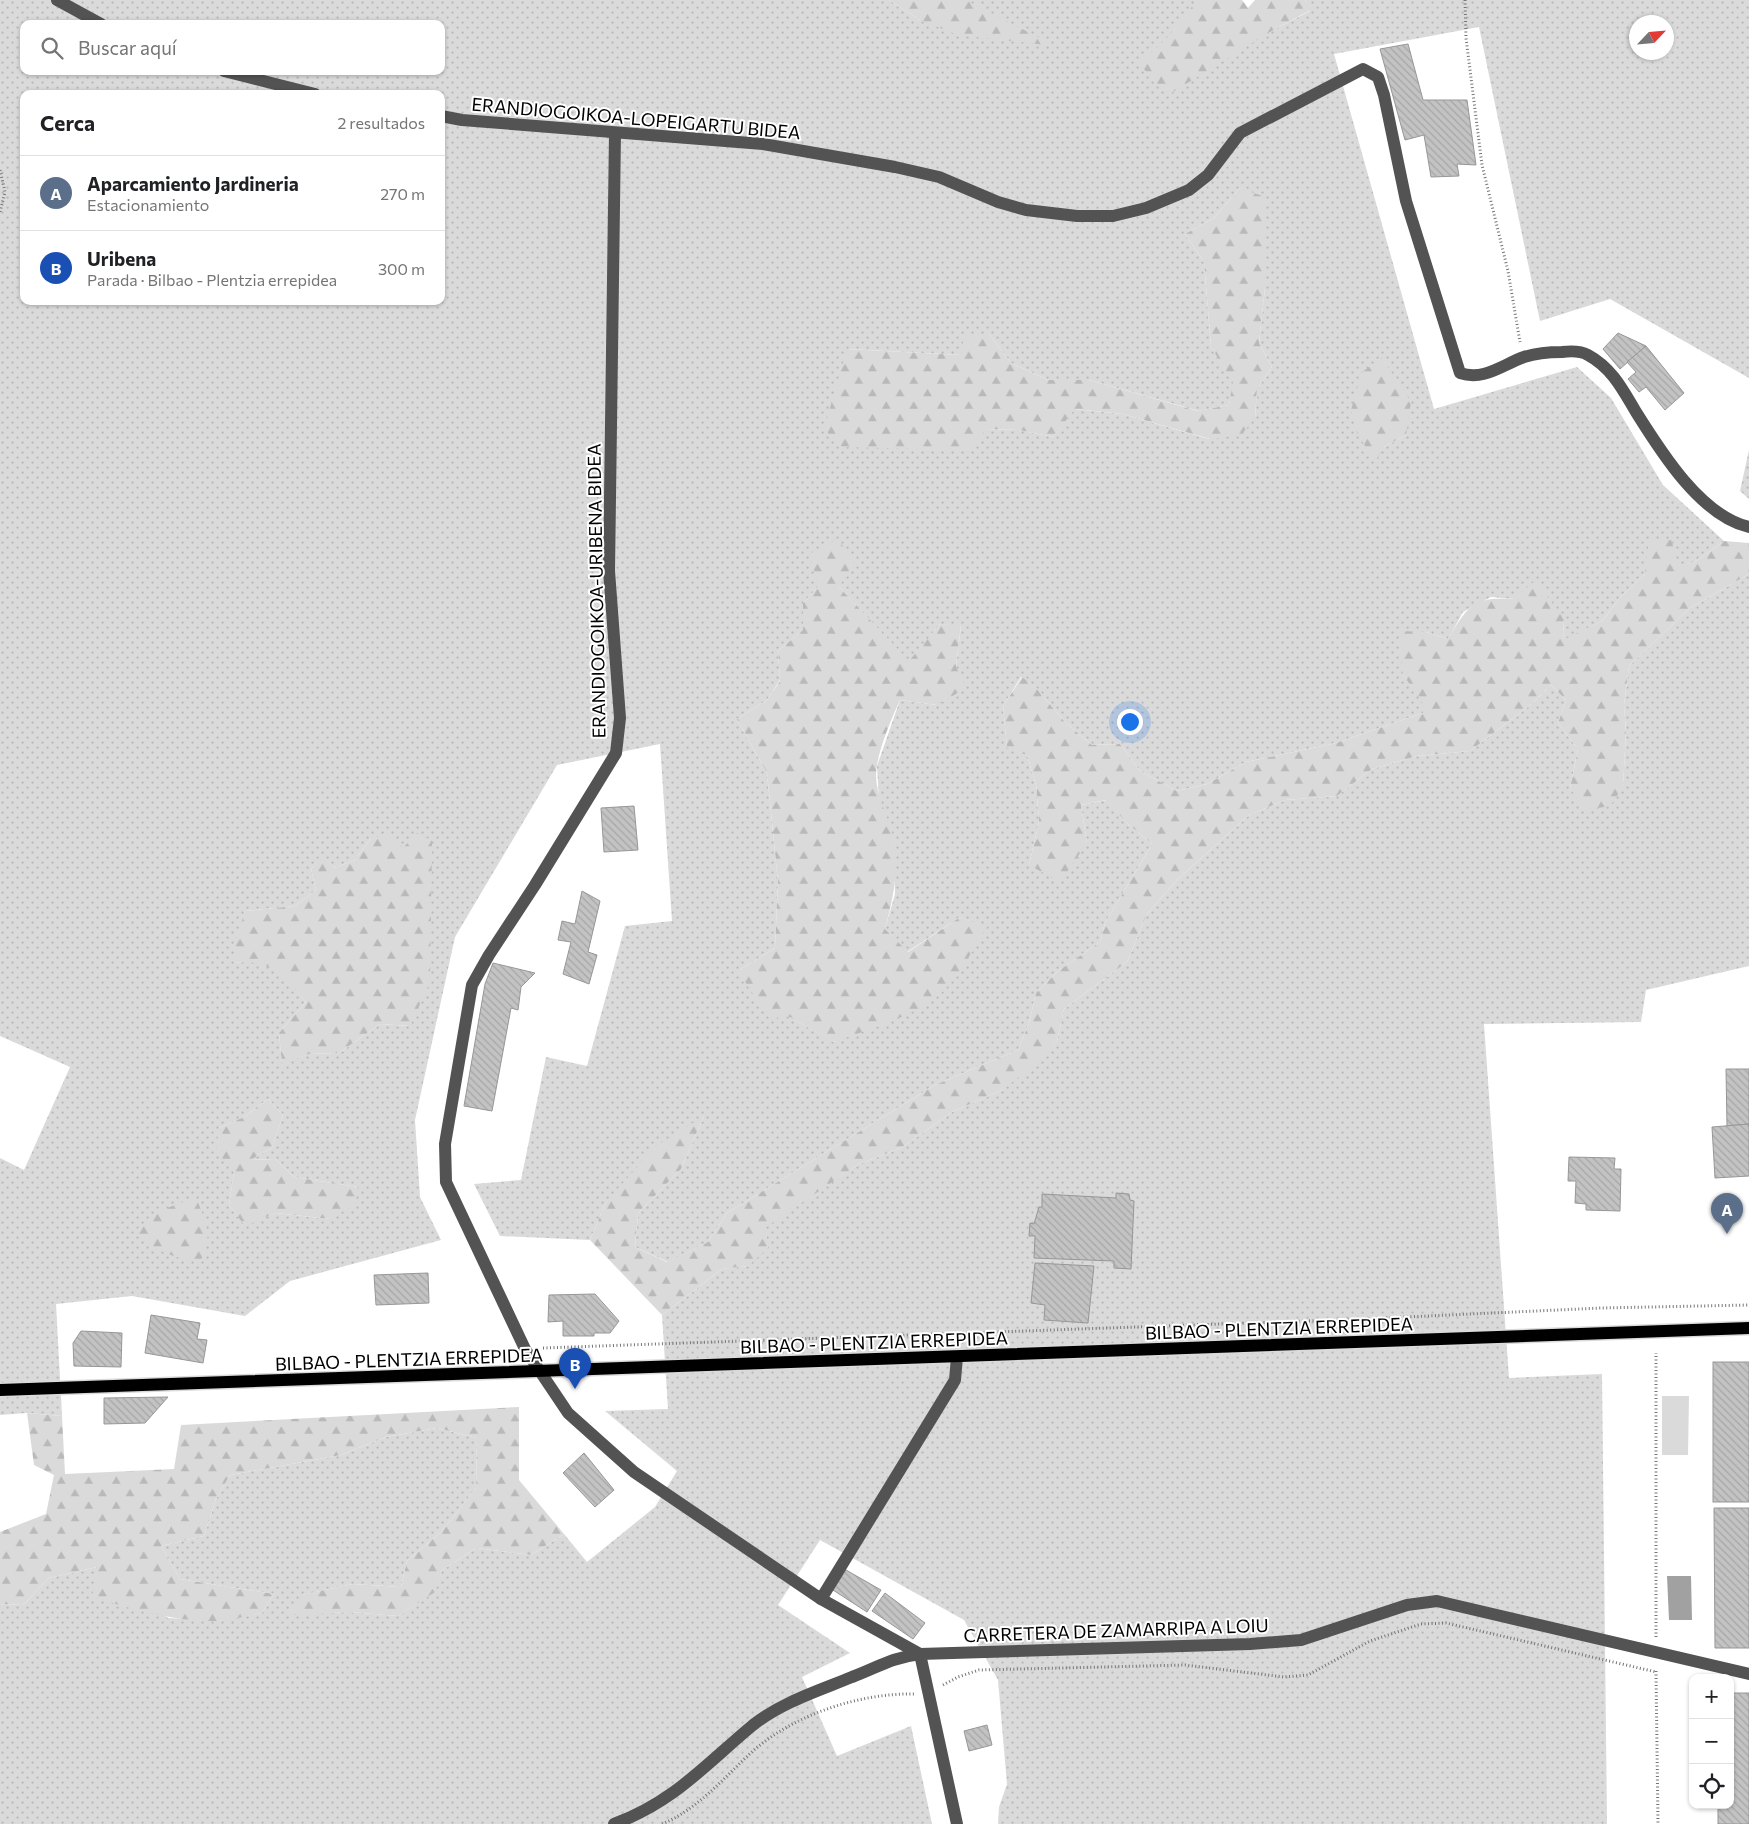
<!DOCTYPE html>
<html lang="es">
<meta charset="utf-8">
<style>
body{margin:0;font-family:Commissioner,sans-serif;background:#f2f2f2;color:#202124}
.controls{position:absolute;right:15px;bottom:15px;display:grid;overflow:hidden;border-radius:10px;box-shadow:0 1px 4px #0004}
.controls button{width:45px;height:45px;display:grid;place-items:center;padding:0;border:0;border-bottom:1px solid #e0e0e0;background:#fff;color:#202124;font:25px sans-serif}
.compass{position:absolute;left:1629px;top:15px;width:45px;height:45px;border-radius:50%;background:#fff;box-shadow:0 1px 4px #0004;rotate:64deg}
.you{position:absolute;left:1129px;top:721px;width:18px;height:18px;margin:-12px;border:4px solid #fff;border-radius:50%;background:#1a73e8;box-shadow:0 0 0 8px #1a73e833}
.badge{display:grid;place-items:center;width:32px;height:32px;border-radius:50%;background:#000;color:#fff;font-size:16px;font-weight:700}
.pin{position:absolute;translate:-50% -41px;filter:drop-shadow(0 1px 2px #0008)}
.pin::after{content:'';position:absolute;top:26px;width:18px;height:15px;background:inherit;clip-path:polygon(0 0,100% 0,50% 100%)}
.list{margin:0;padding:0;list-style:none}
h2{display:flex;justify-content:space-between;align-items:center;height:65px;margin:0;padding:0 20px;font-size:21px}
h2 small{font-size:16px;font-weight:400;color:#757577}
.list li{display:grid;grid-template-columns:32px 1fr auto;gap:15px;align-items:center;box-sizing:border-box;height:75px;padding:0 20px;border-top:1px solid #e0e0e0}
.list b{display:block;font-size:19px;white-space:nowrap}
.list p{margin:0;font-size:16px;white-space:nowrap;color:#757577}
.list em{font-size:16px;font-style:normal;color:#757577}
.icon{flex:none;width:28px;height:28px;fill:none;stroke:currentColor;stroke-width:2;stroke-linecap:round;stroke-linejoin:round}
.map{position:relative;flex:none;width:1749px;height:1824px;overflow:hidden}
.search{position:absolute;background:#fff;box-shadow:0 1px 4px #0004;left:20px;top:20px;width:425px;height:55px;display:flex;align-items:center;gap:12px;box-sizing:border-box;padding:0 18px;border-radius:10px;color:#757577;font-size:19px}
.panel{position:absolute;background:#fff;box-shadow:0 1px 4px #0004;left:20px;top:90px;width:425px;height:215px;border-radius:10px}
.map>svg:first-child{display:block}
</style>
<div class="map">
<svg width="1749" height="1824" viewBox="0 0 1749 1824">
<defs>
<pattern id="green-dots" width="8" height="8" patternUnits="userSpaceOnUse" patternTransform="scale(1.25)"><rect width="8" height="8" fill="#dadada"/><path d="M2 2h.1M6 6h.1" fill="none" stroke="#b9b9b9" stroke-width="1.8" stroke-linecap="round"/></pattern>
<pattern id="forest-firs" width="22" height="20" patternUnits="userSpaceOnUse" patternTransform="scale(1.25)"><rect width="22" height="20" fill="#dadada"/><path d="M5 1l3.5 6h-7zM16 11l3.5 6h-7z" fill="#b9b9b9"/></pattern>
<pattern id="building-back-hatch" width="6" height="6" patternUnits="userSpaceOnUse" patternTransform="scale(1.25)"><rect width="6" height="6" fill="#c3c3c3"/><path d="M-1 5l2 2M0 0l6 6M5-1l2 2" fill="none" stroke="#a6a6a6"/></pattern>
</defs>
<rect width="100%" height="100%" fill="#fff"/>
<g fill="url(#green-dots)" fill-rule="evenodd">
<path d="M0,0H889L920,20L966,0H1199L1172,33L1275,29L1310,11L1305,0H1749V378L1610,299L1540,321L1479,27L1334,54L1434,409L1577,367L1611,398L1663,485L1724,541L1695,562L1645,574L1620,598L1602,621L1563,641L1564,618L1550,602L1491,597L1463,612L1448,639L1426,632L1403,675L1423,701V713L1336,743L1246,762L1207,784L1177,791L1140,771L1120,744L1092,745L1064,721L1036,688L1021,677L1003,706L1007,747L1027,755L1036,785L1039,822L1029,865L1087,843L1081,805L1107,800L1128,824L1152,844L1105,923L1100,942L1058,971L1036,993L1029,1023L1018,1050L935,1085L727,1213L708,1242L668,1262L635,1247L638,1213L681,1169L704,1116L606,1202L590,1240L500,1236L474,1184L521,1180L546,1057L587,1066L625,926L672,921L660,744L557,765L455,937L415,1120L420,1197L441,1240L290,1281L245,1316L132,1296L56,1304L62,1416L27,1413L0,1415V1158L24,1170L70,1067L0,1036ZM1636,22H1666V52H1636ZM24,24H441V71H24ZM24,94H441V301H24ZM1240,188L1265,288L1259,343L1272,367L1257,389L1255,418L1209,439L1123,414L1074,409L1053,437L1019,430L986,429L847,349L961,355L989,334L1011,363L1048,380H1089L1199,411L1229,405L1234,382L1211,347L1204,262L1185,234L1214,218ZM1382,358L1395,380L1406,435L1384,447ZM819,586L839,587L909,662L940,624L961,626L956,667L937,705L900,700L877,766L879,800L894,842L895,894L885,929L907,952L960,917L986,928L834,1042C799,1022 762,1004 738,971L775,948L778,882L767,773L737,719L767,700L780,680L778,651L803,630V603ZM371,838L403,849L410,1026L380,1024L339,1053L309,1054L282,1063L279,1033L306,1002C293,985 275,961 250,961C245,961 239,963 234,963L245,911L295,906L316,890L311,869L322,856L334,868L355,860ZM268,1099L283,1115L272,1148L249,1160L275,1159L294,1177L358,1187L329,1219L276,1213L245,1225L229,1205L234,1172L219,1128L244,1117Z"/>
<path d="M1749,450V499L1740,491Z"/>
<path d="M1749,574V966L1646,990L1641,1022L1484,1024L1509,1378L1602,1374L1607,1824H998L999,1807L1007,1784L998,1680L964,1620L820,1540L778,1605L850,1653L802,1677L837,1756L911,1726L932,1824H0V1604L23,1605L49,1578L97,1567L168,1618L217,1621L262,1613L274,1594L180,1579L161,1546L204,1536L216,1499L230,1475L341,1455L386,1437L437,1428L477,1438L476,1488L442,1531L407,1561L401,1587L353,1584L302,1595L288,1614L349,1612L398,1616L434,1592L442,1570L476,1548L531,1555L564,1534L587,1562L655,1507L677,1471L605,1411L668,1409L662,1315L722,1269L748,1266L765,1227L797,1205L859,1164L901,1148L952,1112L1002,1090L1057,1041L1064,1009L1127,962L1147,914L1178,879L1249,815L1285,800L1337,796L1372,769L1417,756L1470,751L1533,703L1551,685L1566,700L1558,723L1578,749L1570,788L1623,787L1626,732L1624,705L1629,666L1690,608Z"/>
</g>
<g fill="url(#forest-firs)">
<path d="M889,0H966L1055,46L958,35L920,20Z"/>
<path d="M1197,0H1242L1248,8L1255,0H1305L1311,10L1275,29L1168,95L1139,64L1172,33Z"/>
<path d="M1240,188L1265,197V288L1259,343L1272,367L1257,389L1255,418L1241,435L1210,439L1123,414L1075,409L1053,437L1019,430L986,429L971,450L842,447L824,429L847,349L961,355L964,336L989,334L1011,363L1048,380H1089L1198,411L1229,405L1233,382L1211,347L1204,262L1185,234L1214,218Z"/>
<path d="M1382,358L1411,402L1406,435L1384,447L1375,462L1357,433L1351,410L1362,372Z"/>
<path d="M838,539L854,562L839,587L909,661L940,624L961,625L956,667L966,688L937,705L900,700C891,720 881,743 877,765C872,793 890,816 894,842C899,873 893,899 885,929L908,952L960,917L987,927C974,948 954,985 934,999C904,1020 867,1030 833,1042L790,1017L769,1018L738,971L775,948L778,882L767,773L737,719L767,700L780,681L778,651L803,630V603L819,586L809,554Z"/>
<path d="M1649,540H1672L1676,566L1695,562L1724,541L1749,543V574L1690,608L1629,666L1624,705L1626,732L1623,787L1610,806L1585,810L1570,788L1578,749L1558,723L1566,700L1551,685L1533,703L1470,751L1417,756L1372,769L1337,796L1285,800L1249,815L1178,879L1147,914L1127,962L1064,1009L1057,1041L1028,1070L1002,1090L952,1112L901,1148L859,1164L766,1227L768,1248L748,1266L722,1269L662,1315L590,1240L606,1202L656,1146L704,1116L681,1169L638,1213L635,1247L667,1262L708,1242L727,1213L935,1085L1018,1050L1029,1023L1036,993L1058,971L1100,942L1105,923L1152,844L1128,824L1106,800L1081,805L1087,843L1060,882L1029,865L1039,822L1036,785L1027,755L1007,748L1003,706L1022,677L1036,688L1064,721L1092,745L1120,744L1140,771L1177,791L1207,784L1246,762L1336,743L1423,713L1422,701L1403,675L1399,631L1426,632L1448,639C1467,607 1474,596 1513,599L1535,581L1564,618L1563,640L1602,621L1620,598L1645,574Z"/>
<path d="M417,833L432,841L430,982L410,1026L380,1024L339,1053L309,1054L282,1064L279,1033L306,1002C285,976 270,958 234,963L236,940L245,911L295,906L316,890L311,869L322,855L334,868L355,860L371,838L392,834L403,848Z"/>
<path d="M268,1099L283,1115L272,1148L250,1160L275,1159L294,1177L358,1187L353,1206L329,1219L276,1213L245,1226L229,1205L234,1172L216,1151L219,1128L244,1117Z"/>
<path d="M196,1197C206,1224 214,1235 200,1262C170,1257 156,1251 134,1232L162,1210Z"/>
<path d="M519,1407V1480L564,1534L531,1555L476,1548L442,1570L435,1592L398,1616L349,1612L287,1615L301,1595L353,1584L401,1587L407,1561L442,1531L476,1488L477,1438L437,1428L386,1437L341,1455L230,1475L216,1499L204,1536L161,1546L180,1579L274,1594L262,1613C248,1616 232,1620 217,1621C174,1622 133,1609 92,1597L97,1567L49,1578L23,1605L0,1604V1532L46,1514L54,1475L34,1465L27,1413L62,1416L65,1474L174,1469L181,1425Z"/>
</g>
<path fill="#dadada" d="M1662,1396H1689L1688,1455H1662Z"/>
<path fill="#a1a1a1" d="M1667,1576H1691L1692,1620H1669Z"/>
<g fill="url(#building-back-hatch)" stroke="#979797">
<path d="M1408,44L1423,100H1467L1476,165L1457,164L1459,176L1431,177L1424,135L1405,140L1380,49Z"/>
<path d="M1618,333L1646,346L1620,369L1603,349Z"/>
<path d="M1646,346L1684,393L1665,410L1646,387L1639,392L1628,379L1636,372L1627,362Z"/>
<path d="M634,806L638,850L604,852L601,808Z"/>
<path d="M582,891L600,901L588,952L597,955L589,984L563,974L571,942L558,940L562,921L575,924Z"/>
<path d="M493,963L535,973L521,987L518,1010L511,1008L492,1111L464,1106L485,984Z"/>
<path d="M1726,1069H1749V1124L1727,1126Z"/>
<path d="M1749,1124V1176L1715,1178L1712,1127Z"/>
<path d="M1569,1157L1615,1158L1614,1169H1621L1620,1211L1586,1210V1204L1575,1203L1576,1181H1568Z"/>
<path d="M1116,1193L1129,1194L1130,1200L1134,1201L1131,1269L1114,1268V1261L1034,1258L1035,1236H1029L1030,1223L1034,1224L1039,1207H1042V1194L1116,1198Z"/>
<path d="M1035,1263L1094,1266L1088,1323L1044,1320L1045,1305L1031,1303Z"/>
<path d="M428,1273L429,1303L376,1305L374,1275Z"/>
<path d="M595,1294L619,1321L610,1333H594V1336H563V1321L548,1322L549,1295Z"/>
<path d="M151,1315L200,1323L197,1339L207,1340L203,1363L145,1353Z"/>
<path d="M81,1331L122,1333L121,1367L74,1366L73,1343Z"/>
<rect x="1713" y="1362" width="36" height="140"/>
<path d="M168,1397L145,1423L104,1424V1398Z"/>
<path d="M584,1453L614,1490L595,1507L563,1473Z"/>
<path d="M1714,1508H1749V1648H1715Z"/>
<path d="M846,1570L881,1590L867,1612L833,1590Z"/>
<path d="M885,1593L925,1623L913,1639L872,1611Z"/>
<path d="M1730,1693H1749V1824H1718V1805H1730Z"/>
<path d="M987,1725L992,1745L969,1751L964,1731Z"/>
</g>
<g fill="none" stroke-linecap="round" stroke-linejoin="round">
<g stroke="#dbdbdb" stroke-width="15">
<path id="major" d="M0,1390L1749,1328"/>
</g>
<g stroke="#757575" stroke-width="3" stroke-dasharray="1 2.5" stroke-linecap="butt">
<path d="M1465,0L1466,38L1482,165L1508,271L1520,342"/>
<path d="M0,170L5,192L0,212"/>
<path d="M543,1348L1362,1319L1601,1308L1749,1305"/>
<path d="M1656,1637V1353"/>
<path d="M1656,1671L1658,1824"/>
<path d="M943,1685L958,1677L979,1670L1185,1665L1284,1677L1308,1675L1370,1641L1421,1624L1446,1623L1656,1672"/>
<path d="M662,1824C699,1809 725,1776 754,1750C796,1714 860,1693 914,1694"/>
</g>
<g stroke="#535353" stroke-width="12">
<path d="M57,0L101,24"/>
<path d="M224,71L315,94"/>
<path d="M441,116L462,120L763,144L895,167L939,177L998,202L1026,210L1077,216H1113L1146,208L1189,190L1208,175L1240,133L1363,69L1378,77L1384,95L1406,201L1460,373C1484,381 1502,365 1524,357C1536,353 1549,352 1562,352C1570,351 1581,351 1588,355C1612,368 1623,390 1636,412C1661,452 1701,516 1749,527"/>
<path d="M615,133L609,571L620,718L616,753L535,885L489,955L472,985L445,1144L446,1182L525,1349L568,1413L634,1472L821,1599L920,1654L957,1824"/>
<path d="M821,1599L955,1380L957,1357"/>
<path d="M614,1824C674,1802 706,1764 753,1725C782,1702 818,1691 852,1677C879,1667 890,1658 920,1654L1250,1644L1301,1640L1407,1605L1437,1601L1749,1674"/>
</g>
<use href="#major" stroke="#000" stroke-width="12"/>
</g>
<g text-anchor="middle" dominant-baseline="central" stroke-width="4" stroke-linejoin="round" paint-order="stroke">
<g font-size="18" fill="#000" stroke="#fff">
<text transform="translate(636 118) rotate(5)">ERANDIOGOIKOA-LOPEIGARTU BIDEA</text>
<text transform="translate(596 591) rotate(-91)">ERANDIOGOIKOA-URIBENA BIDEA</text>
<text transform="translate(1279 1328) rotate(-2)">BILBAO - PLENTZIA ERREPIDEA</text>
<text transform="translate(874 1342) rotate(-2)">BILBAO - PLENTZIA ERREPIDEA</text>
<text transform="translate(409 1359) rotate(-2)">BILBAO - PLENTZIA ERREPIDEA</text>
<text transform="translate(1116 1630) rotate(-2)">CARRETERA DE ZAMARRIPA A LOIU</text>
</g>
</g>
</svg>
<div class="controls">
<button>+</button>
<button>−</button>
<button><svg class="icon" aria-label="locate" viewBox="0 0 24 24"><circle cx="12" cy="12" r="6"/><path d="M12 2v4M12 18v4M2 12h4M18 12h4"/></svg></button>
</div>
<svg class="compass" viewBox="-18 -18 36 36"><path d="M0-13l5 13h-10z" fill="#e53935"/><path d="M0 13l5-13h-10z" fill="#757577"/></svg>
<div class="you"></div>
<div class="pin badge" style="left:1727px;top:1234px;background:#5c6f8a">A</div>
<div class="pin badge" style="left:575px;top:1389px;background:#1a4fb4">B</div>
<div class="search"><svg class="icon" aria-label="search" viewBox="0 0 24 24"><circle cx="10" cy="10" r="6"/><path d="M15 15l6 6"/></svg>Buscar aquí</div>
<section class="panel">
<h2>Cerca<small>2 resultados</small></h2>
<ul class="list">
<li><span class="badge" style="background:#5c6f8a">A</span><div><b>Aparcamiento Jardineria</b><p>Estacionamiento</p></div><em>270 m</em></li>
<li><span class="badge" style="background:#1a4fb4">B</span><div><b>Uribena</b><p>Parada · Bilbao - Plentzia errepidea</p></div><em>300 m</em></li>
</ul>
</section>
</div>
